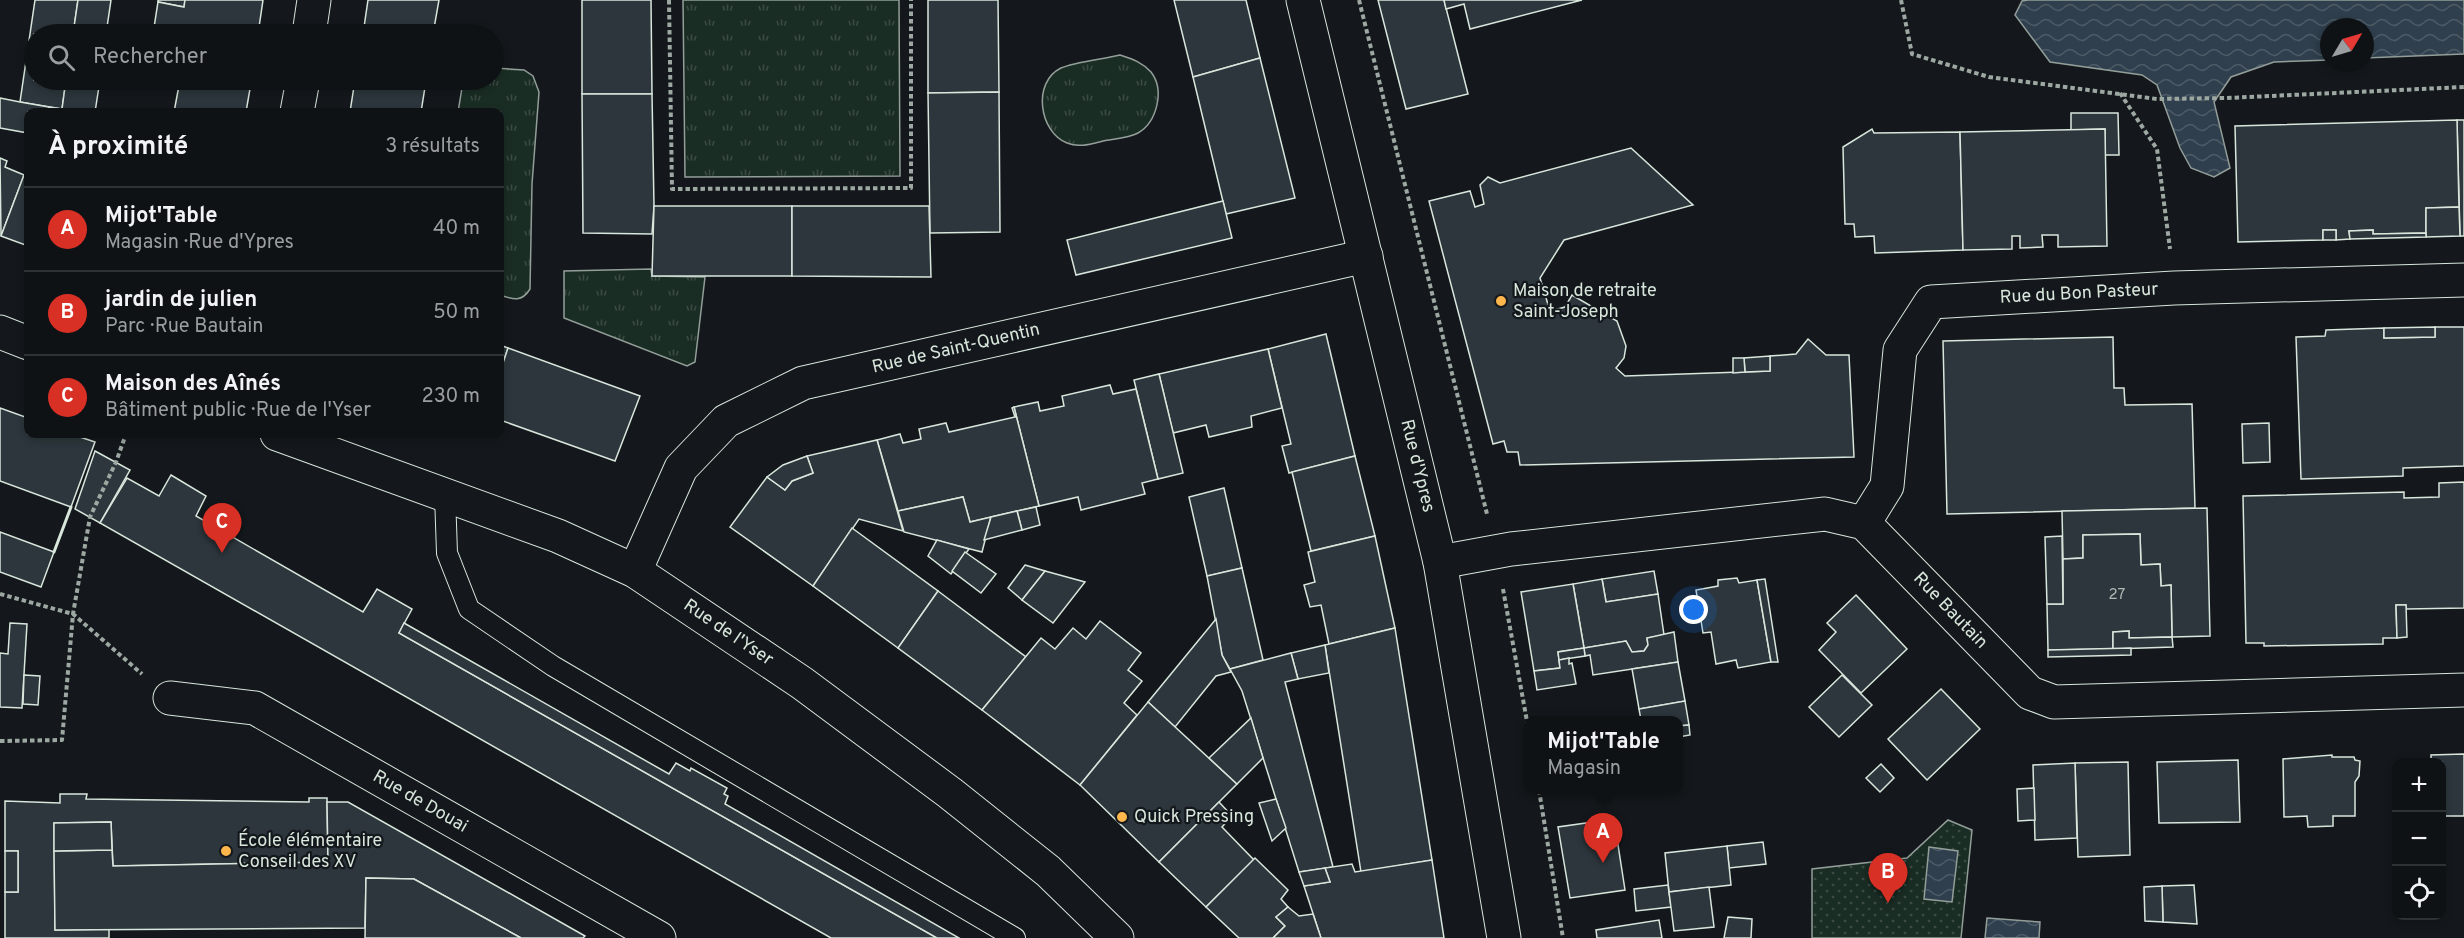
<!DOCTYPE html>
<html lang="fr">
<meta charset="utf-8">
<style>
body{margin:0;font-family:Overpass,sans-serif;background:#181b1e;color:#f1f3f6}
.controls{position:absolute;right:18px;bottom:18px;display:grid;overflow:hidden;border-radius:12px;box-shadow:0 3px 9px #0003}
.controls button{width:54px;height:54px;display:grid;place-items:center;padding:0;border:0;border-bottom:2px solid #2f3234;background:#0f1215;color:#f1f3f6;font:30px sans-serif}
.compass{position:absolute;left:2320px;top:18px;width:54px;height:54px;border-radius:50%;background:#0f1215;box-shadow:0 3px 9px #0003;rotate:52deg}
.you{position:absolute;left:1694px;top:610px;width:21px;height:21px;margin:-15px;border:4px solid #fff;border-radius:50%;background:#1a73e8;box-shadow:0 0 0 9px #1a73e833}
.badge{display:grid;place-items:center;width:39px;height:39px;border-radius:50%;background:#d93025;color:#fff;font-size:20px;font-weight:700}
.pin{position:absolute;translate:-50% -50px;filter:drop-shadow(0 2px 3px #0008)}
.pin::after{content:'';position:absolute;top:32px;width:21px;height:18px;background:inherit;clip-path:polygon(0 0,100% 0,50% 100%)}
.popup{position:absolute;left:1524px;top:716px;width:159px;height:78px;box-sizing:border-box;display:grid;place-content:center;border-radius:12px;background:#0f1215;filter:drop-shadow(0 2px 4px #0005);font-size:20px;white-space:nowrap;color:#9b9ea0}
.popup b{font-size:22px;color:#f1f3f6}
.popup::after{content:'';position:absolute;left:50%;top:100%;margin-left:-12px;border:12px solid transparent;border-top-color:#0f1215}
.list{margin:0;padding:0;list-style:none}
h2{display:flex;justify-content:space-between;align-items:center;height:78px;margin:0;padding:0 24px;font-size:26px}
h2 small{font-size:20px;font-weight:400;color:#9b9ea0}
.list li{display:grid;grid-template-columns:39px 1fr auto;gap:18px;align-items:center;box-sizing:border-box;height:84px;padding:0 24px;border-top:2px solid #2f3234}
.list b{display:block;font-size:22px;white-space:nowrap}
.list p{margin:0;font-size:20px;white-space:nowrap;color:#9b9ea0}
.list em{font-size:20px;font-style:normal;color:#9b9ea0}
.icon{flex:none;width:33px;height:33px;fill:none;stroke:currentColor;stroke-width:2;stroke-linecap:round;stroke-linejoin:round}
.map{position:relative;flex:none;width:2464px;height:938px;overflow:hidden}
.search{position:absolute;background:#0f1215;box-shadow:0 3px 9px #0003;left:24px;top:24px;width:480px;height:66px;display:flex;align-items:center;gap:15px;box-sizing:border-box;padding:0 21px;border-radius:33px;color:#9b9ea0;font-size:22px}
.panel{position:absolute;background:#0f1215;box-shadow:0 3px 9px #0003;left:24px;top:108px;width:480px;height:330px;border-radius:12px}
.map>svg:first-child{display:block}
</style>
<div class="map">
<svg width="2464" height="938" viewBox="0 0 2464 938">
<defs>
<pattern id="grass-tufts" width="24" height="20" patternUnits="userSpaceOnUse" patternTransform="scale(1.5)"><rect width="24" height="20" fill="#1a2d24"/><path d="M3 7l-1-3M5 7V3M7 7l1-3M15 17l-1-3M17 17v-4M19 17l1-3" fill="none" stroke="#3b4b43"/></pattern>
<pattern id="garden-dots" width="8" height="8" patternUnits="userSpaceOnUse" patternTransform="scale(1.5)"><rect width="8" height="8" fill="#1a2d24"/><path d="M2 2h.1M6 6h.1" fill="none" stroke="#3b4b43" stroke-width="1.8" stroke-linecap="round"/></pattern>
<pattern id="water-waves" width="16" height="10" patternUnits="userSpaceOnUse" patternTransform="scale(1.5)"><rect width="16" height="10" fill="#2f3f4d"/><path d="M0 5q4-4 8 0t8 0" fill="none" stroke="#4c5b66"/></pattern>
</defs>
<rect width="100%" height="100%" fill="#14181c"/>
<g fill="url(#grass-tufts)" stroke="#939e99" stroke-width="1.5">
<path d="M683,0H899L900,176L685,177Z"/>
<path d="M1120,55C1132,59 1142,62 1151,72C1165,90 1157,122 1138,133C1129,138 1113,139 1103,141C1091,144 1079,148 1067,143C1039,132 1032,82 1061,68C1074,62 1104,59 1120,55Z"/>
<path d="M494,68L524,70L533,76L539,92L532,184L530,289C522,302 514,300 500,295V112H458L462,88L468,80H494Z"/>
<path d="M651,269L652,276L705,277L695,362L687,366L564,318V271Z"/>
</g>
<path fill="url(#garden-dots)" stroke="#939e99" stroke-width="1.5" d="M1948,820L1972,830L1961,938H1812V869L1907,858Z"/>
<g fill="url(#water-waves)" stroke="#939e99" stroke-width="1.5">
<path d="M2028,0H2464V54L2365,58V27H2329V60L2274,62L2231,77L2214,102L2230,168L2214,177L2191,168L2180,148L2157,85L2142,75L2050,62L2015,15L2022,1Z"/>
<path d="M1929,847L1958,851L1952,902L1924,899Z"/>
<path d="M1987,918L2040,922L2039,938H1985Z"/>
</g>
<g fill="#2c363c" stroke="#d8e6dc" stroke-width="1.5">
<path d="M35,0H78L73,34H34V80H66L62,109L20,102Z"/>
<path d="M78,0H111L106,34H73Z"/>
<path d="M158,0H185L184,7L158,2Z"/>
<path d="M185,0H263L258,34H153L158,2L184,7Z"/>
<path d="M368,0H439L433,34H363Z"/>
<path d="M582,0H651L652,94H582Z"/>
<path d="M928,0H998L999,92L928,93Z"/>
<path d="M1174,0H1246L1260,58L1193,77Z"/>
<path d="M1378,0H1444L1468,94L1406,109Z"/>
<path d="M1444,0H1582L1470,29L1464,4L1446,9Z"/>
<path d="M1260,58L1295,198L1226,214L1193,77Z"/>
<path d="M66,80H100L95,112L62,109Z"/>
<path d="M180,80H232L251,83L246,112H174Z"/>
<path d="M355,80H386L425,87L421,112H350Z"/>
<path d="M386,80H426L425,87Z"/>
<path d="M999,92L1000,232L930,233L928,93Z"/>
<path d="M582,94H652L654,206L652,234L583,233Z"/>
<path d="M0,98L20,102L49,107L47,112H28V133L0,128Z"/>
<path d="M49,107L62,109L81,112H47Z"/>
<path d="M2071,113H2118L2119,155H2105V129L2071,130Z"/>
<path d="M2457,120H2464V236H2460Z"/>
<path d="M2457,120L2459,207L2426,208V233L2373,234V230L2349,231L2350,239L2336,240V230H2323V240L2238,242L2235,126Z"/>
<path d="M1872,129L1874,133L1960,132L1963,250L1875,253L1874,236L1855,237L1854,224H1845L1843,147Z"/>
<path d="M2105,129L2107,246L2058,247V235H2042L2043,247L2020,248V236H2012V249L1963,250L1960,132Z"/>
<path d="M1631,148L1693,205L1564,240L1540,278L1550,311L1565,307L1572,295L1617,321L1626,346L1624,358L1616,368L1625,376L1770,371V356L1796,354L1808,339L1826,355H1849L1854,457L1520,465L1518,452H1507L1504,441L1493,444L1429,201L1470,191L1475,207L1484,204L1480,185L1488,177L1500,183Z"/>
<path d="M0,158L7,161L5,167L24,175L1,236Z"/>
<path d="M24,175L28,176V246L1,236Z"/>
<path d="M1223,201L1232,238L1076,275L1067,240Z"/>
<path d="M654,206H792V276H652Z"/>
<path d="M792,206H929L931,277L792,276Z"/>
<path d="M2459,207L2460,236L2426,237V208Z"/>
<rect x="2323" y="230" width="13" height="10"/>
<path d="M2373,230V234L2426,233V237L2350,239L2349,231Z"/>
<path d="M2435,327H2464V466L2403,468V476L2301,479L2296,337L2325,336L2326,330L2384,328V338L2435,337Z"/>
<path d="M2435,327V337L2384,338V328Z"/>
<path d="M1326,334L1355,456L1289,473L1282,446L1291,444L1268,349Z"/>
<path d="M2113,337L2114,388H2124L2125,405L2192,404L2195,508L1947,514L1943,341Z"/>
<path d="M500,345L508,348L500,372Z"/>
<path d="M508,348L640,396L615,461L500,420V372Z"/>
<path d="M1268,349L1282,408L1251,416L1252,427L1209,437L1206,425L1173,433L1159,374Z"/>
<path d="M1770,356V371L1745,372L1744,358Z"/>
<path d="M1733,358H1744L1745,372L1733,373Z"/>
<path d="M1159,374L1183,473L1158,479L1134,380Z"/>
<path d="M1110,385L1113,394L1136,389L1158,479L1142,483L1145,494L1081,510L1078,497L1039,506L1014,407L1038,402L1040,411L1064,406L1062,396Z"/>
<path d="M1014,407L1039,506L970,522L963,497L898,511L877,440L900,434L903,443L921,439L919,429L946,423L949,432L1015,417L1012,408Z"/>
<path d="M0,408L28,418V434H71L95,442L71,507L0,481Z"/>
<path d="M2269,423L2270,462L2243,463L2242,424Z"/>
<path d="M877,440L903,531L859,519L813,586L730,527L767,477L785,490L792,481L813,473L807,456Z"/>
<path d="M95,451L130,470L100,523L75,509Z"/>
<path d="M807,456L813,473L792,481L785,490L767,477L783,465Z"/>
<path d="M1355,456L1375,536L1311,551L1292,472Z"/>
<path d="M171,475L206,496L196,516L363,612L377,589L412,609L399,633L937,938H831L100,523L127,478L159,496Z"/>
<path d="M2464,482V608L2406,609V605H2396L2397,638H2383V644L2264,646V643H2246L2243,496L2404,492V498L2439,497V483Z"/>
<path d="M1224,488L1242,568L1207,576L1189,497Z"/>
<path d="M963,497L970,522L991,517L982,552L904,532L898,511Z"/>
<path d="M1036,507L1040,525L1022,530L1017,511Z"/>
<path d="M2207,508L2210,636L2172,637L2171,585L2161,586L2160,564L2141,565L2140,534L2083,535V558L2063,559L2062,511Z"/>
<path d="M1017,511L1022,530L984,540L991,517Z"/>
<path d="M852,528L938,591L898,648L813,586Z"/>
<path d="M0,532L54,552L41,587L0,572Z"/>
<path d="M2140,534L2141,565L2160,564L2161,586L2171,585L2172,637L2129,638V631L2113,632V649L2048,650L2047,604H2063V559L2083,558V535Z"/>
<path d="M1375,536L1395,628L1329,644L1321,605L1310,607L1304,585L1315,582L1308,552Z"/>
<path d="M2062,536L2063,604H2047L2045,537Z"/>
<path d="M937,540L969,549L951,574L928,556Z"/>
<path d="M965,552L996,574L981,593L952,571Z"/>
<path d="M1025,565L1045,571L1022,600L1008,588Z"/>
<path d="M1242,568L1263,660L1230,669L1222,655L1207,576Z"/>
<path d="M1045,571L1085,582L1053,623L1022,600Z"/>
<path d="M1654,571L1658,594L1606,602L1602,579Z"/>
<path d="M1737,578L1739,583L1757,580L1771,662L1738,668L1736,660L1716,664L1711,632L1703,633L1696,590L1718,586V580Z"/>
<path d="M1602,579L1606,602L1658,594L1664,635L1647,638L1648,645L1644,651L1632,652L1626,641L1584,648L1573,584Z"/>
<path d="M1765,579L1778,662H1771L1757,580Z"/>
<path d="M1573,584L1584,648L1558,652L1560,668L1534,671L1521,592Z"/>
<path d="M938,591L1026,657L982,710L898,648Z"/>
<path d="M1856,595L1907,649L1861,693L1819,650L1836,632L1827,623Z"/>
<path d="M2396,605H2406L2407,637L2397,638Z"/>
<path d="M1216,619L1222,655L1231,672L1216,676L1175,727L1148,702Z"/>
<path d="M1100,621L1141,653L1128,670L1142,681L1124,703L1137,715L1080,785L982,710L1041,638L1055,649L1073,628L1086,639Z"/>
<path d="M10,623L27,624L22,708L0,707V653L8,654Z"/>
<path d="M404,623L669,774L676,763L690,771L691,768L727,788L724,794L728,796L725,804L959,938H937L399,633Z"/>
<path d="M1395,628L1432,860L1361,872L1325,645Z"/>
<path d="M2129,631V638L2172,637L2173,647L2113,649V632Z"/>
<path d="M1674,632L1678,662L1593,675L1590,655L1585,656L1584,648L1626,641L1632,652L1644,651L1648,645L1647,638Z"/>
<path d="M1325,645L1329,673L1298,679L1291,653Z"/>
<path d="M1584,648L1585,656L1559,660L1558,652Z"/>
<path d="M2131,648V655L2048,657V650Z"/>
<path d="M1291,653L1298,679L1285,682L1333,867L1299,872L1242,691L1230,669Z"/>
<path d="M1569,658V664L1572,663L1576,684L1537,690L1534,671L1560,668L1559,660Z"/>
<path d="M1678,662L1685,701L1639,709L1632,669Z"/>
<path d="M24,675L40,676L38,705L23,704Z"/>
<path d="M1842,675L1872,705L1839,737L1809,707Z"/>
<path d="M1941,689L1980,729L1927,780L1888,739Z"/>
<path d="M1685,701L1689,725L1678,726V720H1641L1639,709Z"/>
<path d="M1148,702L1237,784L1159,862L1080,785Z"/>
<path d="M1251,718L1263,758L1237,784L1209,758Z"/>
<path d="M1689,725L1690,735L1678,737V726Z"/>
<path d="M2464,754V816H2442V762H2431V755Z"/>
<path d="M2332,755V757H2354L2355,760L2360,761L2359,776L2355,782V816H2333V826L2308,827L2307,816L2284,817L2283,759Z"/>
<path d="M2238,760L2240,822L2159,823L2157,762Z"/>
<path d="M2128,762L2130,855L2078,857L2075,763Z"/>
<path d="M2075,763L2077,838L2035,840L2033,765Z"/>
<path d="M1881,764L1894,778L1880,792L1866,778Z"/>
<path d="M2034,788L2035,820L2018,821L2017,789Z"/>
<path d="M60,794H87L86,799L309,802V798H327L328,862L113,866L111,822L54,823L55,930L109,929V938H5V892H18V851H5V801L60,803Z"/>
<path d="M1276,799L1286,828L1272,841L1259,803Z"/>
<path d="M327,802H348L585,936L583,938H521L414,879L366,878L365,928L55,930L54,851L112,850L113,866L328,862Z"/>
<path d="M1219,802L1232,816L1222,827L1254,860L1206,907L1159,862Z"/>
<path d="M1614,819L1625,890L1570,898L1558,827Z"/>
<path d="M111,822L112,850L54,851V823Z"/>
<path d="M1763,842L1766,864L1729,868L1727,846Z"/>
<path d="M1727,846L1731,885L1669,892L1665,853Z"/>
<rect x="5" y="851" width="13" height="41"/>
<path d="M1255,858L1288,890L1281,899L1288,907L1276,917L1285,926L1273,938H1239L1206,907Z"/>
<path d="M1432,860L1444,938H1321L1304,886L1330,882L1325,868L1352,864L1355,872Z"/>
<path d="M1325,868L1330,882L1304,886L1299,872Z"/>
<path d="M366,878L414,879L521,938H365Z"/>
<path d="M1668,885L1671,907L1636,911L1634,889Z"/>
<path d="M2194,885L2197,924L2163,922L2162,886Z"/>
<path d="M2162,886L2163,922L2145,921L2144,887Z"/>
<path d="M1709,887L1714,927L1674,931L1669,892Z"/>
<path d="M1288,907L1299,916L1313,914L1321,938H1273L1285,926L1276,917Z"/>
<path d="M1728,917L1752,919L1751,938H1724Z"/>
<path d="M1659,920L1662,938H1597L1596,930Z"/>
</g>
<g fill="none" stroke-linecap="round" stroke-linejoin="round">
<g stroke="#d8e6dc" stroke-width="22">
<path id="lane" d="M445,495L447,553L469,609L553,666L1015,938"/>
</g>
<g stroke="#d8e6dc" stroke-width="35">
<g id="street">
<path d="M1303,0L1440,562L1504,938"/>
<path d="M309,34L314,0"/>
<path d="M297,112L303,80"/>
<path d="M0,332L28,343"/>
<path d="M277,434L558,536L635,571L802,683L950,793L1048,871L1117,938"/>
<path d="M1864,523L1887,486L1900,350L1931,302L2174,288L2464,280"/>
<path d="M1440,562L1511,549L1825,514L1864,523L2030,693L2054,702L2464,690"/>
<path d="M635,571L681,468L726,421L803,383L1366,256"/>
<path d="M170,698L255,708L659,938"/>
</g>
</g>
<g stroke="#9da8a2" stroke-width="4" stroke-dasharray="4.5 3" stroke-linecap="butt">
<path d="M669,0L672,189L911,188V0"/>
<path d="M1359,0L1487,514"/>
<path d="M1901,0L1912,54L1989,77L2157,99L2227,98L2464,87"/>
<path d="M2120,93L2157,149L2170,249"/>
<path d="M1503,589L1528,727"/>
<path d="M0,594L73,614L142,674"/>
<path d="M0,741L62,740L73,614L90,517L116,462L126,434"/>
<path d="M1539,790L1563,938"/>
</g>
<use href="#lane" stroke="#14181c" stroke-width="20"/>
<use href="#street" stroke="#14181c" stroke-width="33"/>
<path stroke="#d8e6dc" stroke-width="3" d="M54,552L71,507"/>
</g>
<g fill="#ffb74d" stroke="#14181c" stroke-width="2">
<circle cx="1501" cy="301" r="6"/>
<circle cx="1122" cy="817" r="6"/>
<circle cx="226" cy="851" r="6"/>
</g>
<g text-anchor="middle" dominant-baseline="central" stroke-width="4.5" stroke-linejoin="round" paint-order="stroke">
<g font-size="15" fill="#adbab4">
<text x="2117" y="595">27</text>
</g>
<g font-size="18" fill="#d8e6dc" stroke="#14181c" text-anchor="start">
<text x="1513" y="291">Maison de retraite<tspan x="1513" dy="21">Saint-Joseph</tspan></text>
<text x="1134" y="817">Quick Pressing</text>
<text x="238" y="841">École élémentaire<tspan x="238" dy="21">Conseil des XV</tspan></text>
</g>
<g font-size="18" fill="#d8e6dc" stroke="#14181c">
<text transform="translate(2079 294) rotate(-3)">Rue du Bon Pasteur</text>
<text transform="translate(956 349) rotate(-13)">Rue de Saint-Quentin</text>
<text transform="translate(1417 466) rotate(76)">Rue d'Ypres</text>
<text transform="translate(1950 611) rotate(46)">Rue Bautain</text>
<text transform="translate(728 633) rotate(34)">Rue de l'Yser</text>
<text transform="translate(420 802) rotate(30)">Rue de Douai</text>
</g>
</g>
</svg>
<div class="controls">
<button>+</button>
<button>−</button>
<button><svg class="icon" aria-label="locate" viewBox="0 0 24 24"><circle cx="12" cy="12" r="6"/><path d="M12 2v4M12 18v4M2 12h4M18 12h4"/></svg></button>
</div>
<svg class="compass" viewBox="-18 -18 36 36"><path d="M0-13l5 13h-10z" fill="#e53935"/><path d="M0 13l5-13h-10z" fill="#9b9ea0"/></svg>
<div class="you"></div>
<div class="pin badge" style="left:1603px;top:863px">A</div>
<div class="popup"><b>Mijot'Table</b>Magasin</div>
<div class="pin badge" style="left:1888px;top:903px">B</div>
<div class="pin badge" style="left:222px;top:553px">C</div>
<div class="search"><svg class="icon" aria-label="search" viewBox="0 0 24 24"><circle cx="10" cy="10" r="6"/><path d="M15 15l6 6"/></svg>Rechercher</div>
<section class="panel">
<h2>À proximité<small>3 résultats</small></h2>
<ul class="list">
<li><span class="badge">A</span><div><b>Mijot'Table</b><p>Magasin · Rue d'Ypres</p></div><em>40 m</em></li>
<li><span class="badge">B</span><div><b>jardin de julien</b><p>Parc · Rue Bautain</p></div><em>50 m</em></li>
<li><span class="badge">C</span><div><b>Maison des Aînés</b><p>Bâtiment public · Rue de l'Yser</p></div><em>230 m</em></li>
</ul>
</section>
</div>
